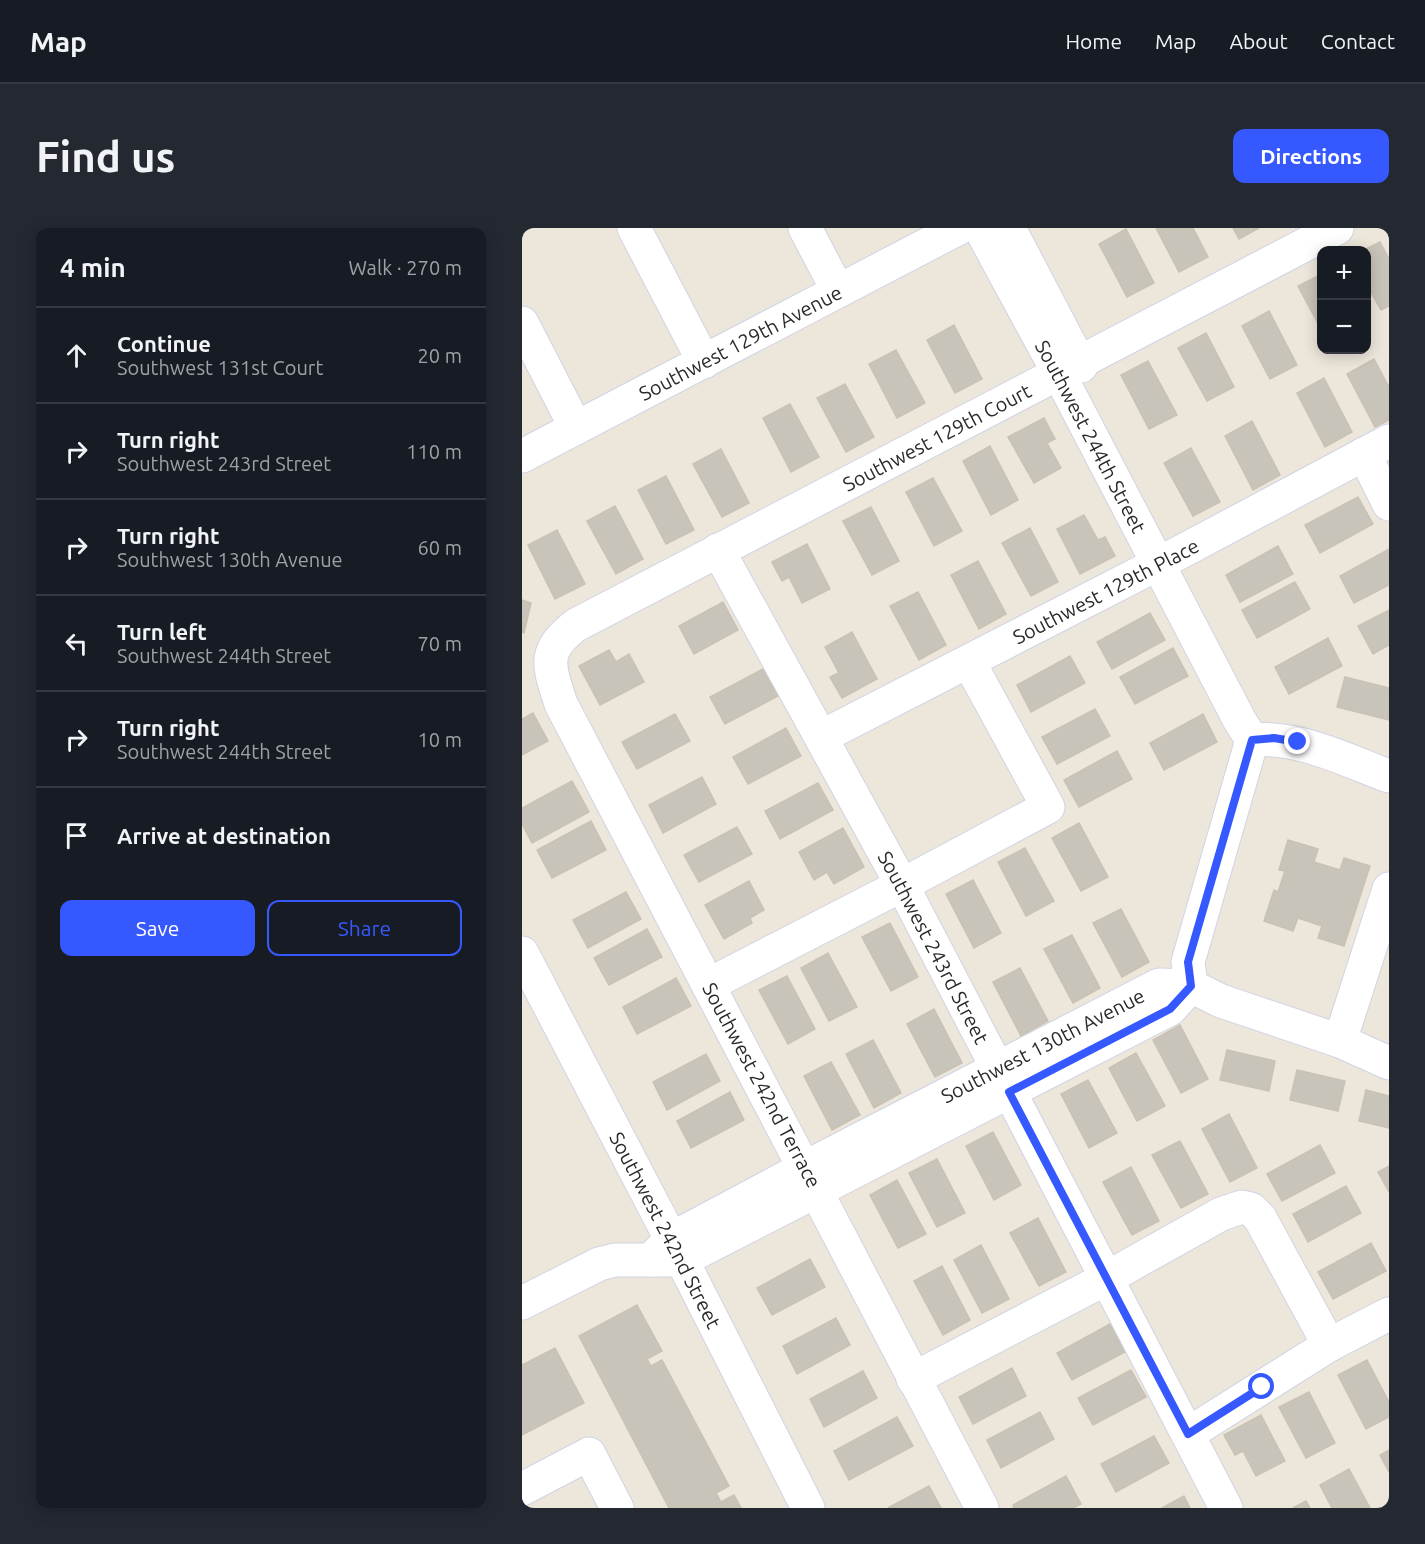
<!DOCTYPE html>
<meta charset="utf-8">
<style>
body{margin:0;font-family:Ubuntu,sans-serif;background:#242831;color:#f1f3f6}
.controls{position:absolute;right:18px;top:18px;display:grid;overflow:hidden;border-radius:12px;box-shadow:0 3px 15px #0003}
.controls button{width:54px;height:54px;display:grid;place-items:center;padding:0;border:0;border-bottom:2px solid #363941;background:#171b24;color:#f1f3f6;font:30px sans-serif}
.stop{position:absolute;width:18px;height:18px;margin:-14px;border:4px solid #3659ff;border-radius:50%;background:#fff}
.stop.end{background:#3659ff;border-color:#fff;box-shadow:0 2px 6px #0008}
.list{margin:0;padding:0;list-style:none}
h2{display:flex;justify-content:space-between;align-items:center;height:78px;margin:0;padding:0 24px;font-size:26px}
h2 small{font-size:20px;font-weight:400;color:#9ea1a6}
.list li{display:grid;grid-template-columns:39px 1fr auto;gap:18px;align-items:center;box-sizing:border-box;height:96px;padding:0 24px;border-top:2px solid #363941}
.list b{display:block;font-size:22px;white-space:nowrap}
.list p{margin:0;font-size:20px;white-space:nowrap;color:#9ea1a6}
.list em{font-size:20px;font-style:normal;color:#9ea1a6}
.actions{display:flex;gap:12px;padding:18px 24px}
.actions a{flex:1;padding:14px 0;border:2px solid #3659ff;border-radius:12px;text-align:center;font-size:21px;color:#3659ff}
.actions .main{background:#3659ff;color:#fff}
.icon{flex:none;width:33px;height:33px;fill:none;stroke:currentColor;stroke-width:2;stroke-linecap:round;stroke-linejoin:round}
.map{position:relative;flex:none;width:867px;height:1280px;overflow:hidden;border-radius:12px}
header{display:flex;align-items:center;gap:36px;box-sizing:border-box;height:84px;padding:0 30px;background:#171b24;border-bottom:2px solid #363941}
header strong{font-size:28px}
nav{display:flex;gap:33px;margin-inline-start:auto;font-size:21px}
.intro{display:flex;align-items:center;justify-content:space-between;box-sizing:border-box;height:144px;padding:0 36px}
h1{margin:0;font-size:42px}
.button{padding:15px 27px;border-radius:12px;background:#3659ff;color:#fff;font-size:21px;font-weight:700}
main{display:flex;gap:36px;padding:0 36px}
aside{flex:1;background:#171b24;border-radius:12px;box-shadow:0 3px 15px #0003}
.map>svg:first-child{display:block}
</style>
<header>
<strong>Map</strong>
<nav><a>Home</a><a>Map</a><a>About</a><a>Contact</a></nav>
</header>
<div class="intro"><h1>Find us</h1><a class="button">Directions</a></div>
<main>
<aside>
<h2>4 min<small>Walk · 270 m</small></h2>
<ul class="list">
<li><svg class="icon" aria-label="ahead" viewBox="0 0 24 24"><path d="M12 20V5M6 11l6-6 6 6"/></svg><div><b>Continue</b><p>Southwest 131st Court</p></div><em>20 m</em></li>
<li><svg class="icon" aria-label="right" viewBox="0 0 24 24"><path d="M7 20v-9h11M14 6l5 5-5 5"/></svg><div><b>Turn right</b><p>Southwest 243rd Street</p></div><em>110 m</em></li>
<li><svg class="icon" aria-label="right" viewBox="0 0 24 24"><path d="M7 20v-9h11M14 6l5 5-5 5"/></svg><div><b>Turn right</b><p>Southwest 130th Avenue</p></div><em>60 m</em></li>
<li><svg class="icon" aria-label="left" viewBox="0 0 24 24"><path d="M17 20v-9H6M10 6l-5 5 5 5"/></svg><div><b>Turn left</b><p>Southwest 244th Street</p></div><em>70 m</em></li>
<li><svg class="icon" aria-label="right" viewBox="0 0 24 24"><path d="M7 20v-9h11M14 6l5 5-5 5"/></svg><div><b>Turn right</b><p>Southwest 244th Street</p></div><em>10 m</em></li>
<li><svg class="icon" aria-label="arrive" viewBox="0 0 24 24"><path d="M6 21V4h12l-3 4 3 4H6"/></svg><div><b>Arrive at destination</b></div></li>
</ul>
<div class="actions"><a class="main">Save</a><a>Share</a></div>
</aside>
<div class="map">
<svg width="867" height="1280" viewBox="0 0 867 1280">
<rect width="100%" height="100%" fill="#ede6db"/>
<g fill="#c8c4b9" stroke="#c9c2b4" stroke-width="1.5">
<path d="M634,0H671L686,29L657,44Z"/>
<path d="M711,0H737L717,11Z"/>
<path d="M604,1L632,55L605,69L577,16Z"/>
<path d="M858,14L867,31V78L859,82L844,55V22H842Z"/>
<path d="M800,46V103L776,58Z"/>
<path d="M747,83L775,137L748,151L720,98Z"/>
<path d="M432,97L460,151L433,165L405,112Z"/>
<path d="M684,105L712,159L685,173L656,120Z"/>
<path d="M374,122L403,175L375,190L347,136Z"/>
<path d="M852,131L867,159V192L853,199L825,146Z"/>
<path d="M626,133L655,187L627,201L599,147Z"/>
<path d="M802,150L830,204L803,219L775,165Z"/>
<path d="M323,156L352,209L324,224L295,170Z"/>
<path d="M268,176L297,229L269,244L241,190Z"/>
<path d="M522,190L533,211L525,215L539,240L512,255L486,209Z"/>
<path d="M730,193L758,247L731,262L703,208Z"/>
<path d="M468,218L496,272L469,287L441,233Z"/>
<path d="M669,220L698,274L671,288L642,235Z"/>
<path d="M199,221L227,275L200,289L171,236Z"/>
<path d="M144,248L172,302L144,316L116,262Z"/>
<path d="M411,250L440,303L412,318L384,264Z"/>
<path d="M836,269L851,296L798,325L783,297Z"/>
<path d="M93,278L121,331L94,346L65,293Z"/>
<path d="M349,279L377,333L350,347L321,293Z"/>
<path d="M562,287L576,312L583,309L593,328L558,346L535,301Z"/>
<path d="M508,300L536,354L509,368L480,315Z"/>
<path d="M35,302L63,356L33,371L6,317Z"/>
<path d="M285,316L308,361L280,375L267,349L260,353L250,334Z"/>
<path d="M756,318L771,346L718,374L704,347Z"/>
<path d="M867,321V357L832,375L818,348Z"/>
<path d="M456,333L484,386L457,401L429,347Z"/>
<path d="M773,354L788,381L735,410L720,382Z"/>
<path d="M396,364L424,417L397,432L368,378Z"/>
<path d="M0,372L9,375L2,405L0,404Z"/>
<path d="M201,374L216,402L172,426L157,398Z"/>
<path d="M867,382V417L851,426L836,398Z"/>
<path d="M628,385L643,412L590,441L575,414Z"/>
<path d="M330,404L355,451L320,470L308,449L317,445L303,419Z"/>
<path d="M806,410L820,438L767,466L753,439Z"/>
<path d="M651,420L666,448L613,476L598,449Z"/>
<path d="M87,422L94,434L107,426L122,454L78,477L57,438Z"/>
<path d="M548,428L563,455L509,484L495,457Z"/>
<path d="M241,441L256,468L203,496L188,469Z"/>
<path d="M823,449L867,460V492L815,479Z"/>
<path d="M573,481L588,508L535,536L520,509Z"/>
<path d="M11,485L26,513L0,527V491Z"/>
<path d="M153,486L168,513L115,541L100,514Z"/>
<path d="M681,486L695,514L642,542L628,515Z"/>
<path d="M264,500L279,528L226,556L211,529Z"/>
<path d="M595,523L610,551L557,579L542,552Z"/>
<path d="M180,549L194,576L141,605L127,577Z"/>
<path d="M50,553L67,584L10,615L0,596V580Z"/>
<path d="M296,555L311,582L258,611L243,583Z"/>
<path d="M69,593L84,622L30,650L15,622Z"/>
<path d="M557,595L586,649L559,663L530,610Z"/>
<path d="M215,599L230,626L177,654L162,627Z"/>
<path d="M321,600L342,639L312,656L305,644L292,652L277,624Z"/>
<path d="M766,612L796,621L792,634L818,642L822,630L848,638L822,718L796,710L800,698L776,690L771,703L742,693L752,662L756,664L763,643L757,642Z"/>
<path d="M503,620L532,673L504,688L476,634Z"/>
<path d="M451,652L479,705L452,720L424,666Z"/>
<path d="M227,653L242,682L228,690L230,695L202,711L183,677Z"/>
<path d="M104,664L119,691L66,720L51,692Z"/>
<path d="M599,681L627,734L600,749L571,695Z"/>
<path d="M368,695L396,749L369,763L340,709Z"/>
<path d="M125,701L140,729L87,757L72,730Z"/>
<path d="M550,707L578,760L551,775L522,721Z"/>
<path d="M306,725L335,779L307,793L279,740Z"/>
<path d="M498,740L526,793L499,808L471,754Z"/>
<path d="M265,748L293,801L266,816L237,762Z"/>
<path d="M154,750L169,778L115,806L101,779Z"/>
<path d="M412,781L440,835L413,849L385,796Z"/>
<path d="M658,797L686,851L659,865L631,812Z"/>
<path d="M351,812L379,865L352,880L324,826Z"/>
<path d="M705,822L753,833L747,863L698,852Z"/>
<path d="M614,825L643,878L615,893L587,840Z"/>
<path d="M184,826L198,853L145,882L131,854Z"/>
<path d="M309,834L338,887L310,902L282,848Z"/>
<path d="M775,842L823,853L816,883L768,872Z"/>
<path d="M566,852L595,905L567,920L539,866Z"/>
<path d="M844,862L867,868V900L837,893Z"/>
<path d="M208,864L222,892L169,920L155,893Z"/>
<path d="M707,886L735,940L708,954L680,901Z"/>
<path d="M471,904L499,957L472,972L444,918Z"/>
<path d="M658,913L686,966L659,980L630,927Z"/>
<path d="M798,917L813,945L760,973L745,946Z"/>
<path d="M415,931L443,985L415,999L387,945Z"/>
<path d="M867,938V964L856,944Z"/>
<path d="M609,939L637,993L610,1007L581,954Z"/>
<path d="M375,952L404,1006L376,1020L348,967Z"/>
<path d="M824,958L839,985L786,1014L771,986Z"/>
<path d="M516,990L544,1044L517,1058L488,1005Z"/>
<path d="M849,1015L864,1043L811,1071L796,1044Z"/>
<path d="M459,1017L487,1071L460,1085L432,1032Z"/>
<path d="M288,1031L303,1059L250,1087L235,1060Z"/>
<path d="M420,1038L448,1092L421,1107L392,1053Z"/>
<path d="M115,1077L140,1123L125,1131L129,1138L140,1132L207,1258L194,1265L199,1274L212,1267L219,1280H147L57,1108Z"/>
<path d="M314,1090L328,1117L275,1146L261,1118Z"/>
<path d="M588,1096L603,1124L550,1152L535,1125Z"/>
<path d="M33,1120L62,1175L0,1207V1137Z"/>
<path d="M845,1132L867,1174V1189L844,1201L816,1147Z"/>
<path d="M490,1140L504,1168L451,1196L437,1169Z"/>
<path d="M609,1142L624,1169L571,1197L556,1170Z"/>
<path d="M341,1143L355,1170L302,1199L288,1171Z"/>
<path d="M787,1164L813,1215L784,1230L757,1179Z"/>
<path d="M518,1184L532,1211L479,1240L465,1212Z"/>
<path d="M739,1187L763,1233L734,1248L721,1223L713,1227L702,1207Z"/>
<path d="M375,1189L391,1218L327,1252L312,1223Z"/>
<path d="M632,1208L647,1235L594,1264L579,1236Z"/>
<path d="M867,1222V1244L858,1227Z"/>
<path d="M827,1241L848,1280H810L798,1257Z"/>
<path d="M544,1248L559,1276L551,1280H492L491,1277Z"/>
<path d="M407,1258L419,1280H366Z"/>
<path d="M662,1268L668,1280H640Z"/>
<path d="M784,1273L788,1280H771Z"/>
</g>
<g fill="none" stroke-linecap="round" stroke-linejoin="round">
<g stroke="#d0d3e4" stroke-width="35">
<g id="minor">
<path d="M112,0L182,134"/>
<path d="M283,0L316,63"/>
<path id="s1" d="M458,0L536,144L718,493L730,512L666,734L669,758"/>
<path d="M487,0L559,138"/>
<path d="M0,95L54,200"/>
<path d="M842,226L867,276"/>
<path id="s2" d="M0,228L437,0"/>
<path id="s3" d="M196,322L380,657L704,1280"/>
<path id="s4" d="M299,509L655,326L867,213"/>
<path d="M730,512C778,508 823,532 867,548"/>
<path id="s5" d="M0,725L160,1032L286,1280"/>
<path d="M186,757L380,657L526,579L447,434"/>
<path d="M818,813L867,661"/>
<path id="s6" d="M129,1032L149,1011L284,939L637,757L669,758L699,773L818,813L867,835"/>
<path d="M0,1075L77,1036L93,1032H160L648,781L669,758"/>
<path d="M391,1151L585,1050L699,986L720,979L729,981L738,990L807,1117"/>
<path d="M666,1206L807,1117L867,1086"/>
<path d="M0,1261L67,1226L95,1280"/>
<path id="s7" d="M460,1280L39,476C27,438 19,424 54,397L815,0"/>
</g>
</g>
<use href="#minor" stroke="#fff" stroke-width="33"/>
</g>
<g fill="none" stroke-linecap="round" stroke-linejoin="round">
<path stroke="#3659ff" stroke-width="8" d="M740,1159L666,1206L487,864L648,781L669,758L666,734L730,512L752,510L776,514"/>
</g>
<g text-anchor="middle" dominant-baseline="central" stroke-width="5" stroke-linejoin="round" paint-order="stroke">
<g font-size="20" fill="#2a2a2a" stroke="#fff">
<text stroke="none"><textPath href="#s2" startOffset="246">Southwest 129th Avenue</textPath></text>
<text stroke="none"><textPath href="#s7" startOffset="1404">Southwest 129th Court</textPath></text>
<text stroke="none"><textPath href="#s1" startOffset="236">Southwest 244th Street</textPath></text>
<text stroke="none"><textPath href="#s4" startOffset="320">Southwest 129th Place</textPath></text>
<text stroke="none"><textPath href="#s3" startOffset="452">Southwest 243rd Street</textPath></text>
<text stroke="none"><textPath href="#s6" startOffset="448">Southwest 130th Avenue</textPath></text>
<text transform="translate(240 857) rotate(62)">Southwest 242nd Terrace</text>
<text stroke="none"><textPath href="#s5" startOffset="312">Southwest 242nd Street</textPath></text>
</g>
</g>
</svg>
<div class="controls">
<button>+</button>
<button>−</button>
</div>
<div class="stop" style="left:740px;top:1159px"></div>
<div class="stop end" style="left:776px;top:514px"></div>
</div>
</main>
